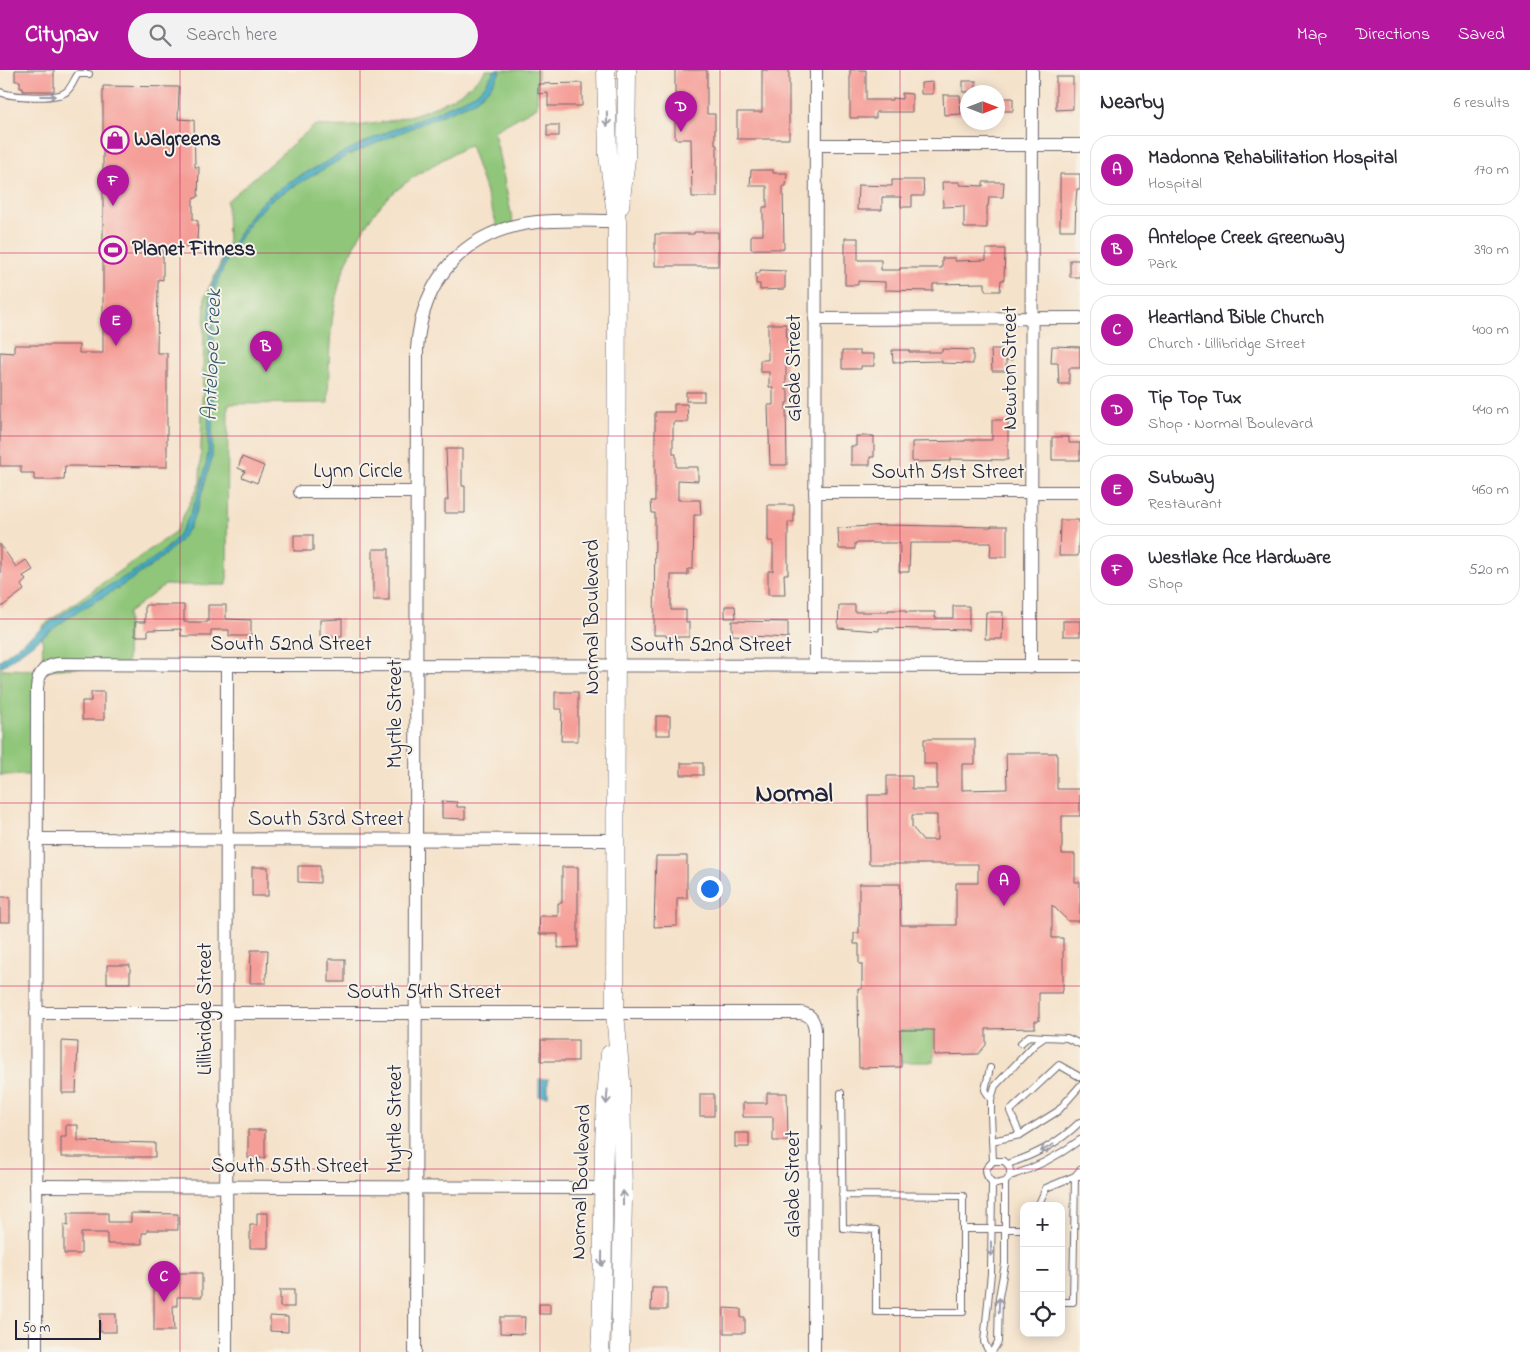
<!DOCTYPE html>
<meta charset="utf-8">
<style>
body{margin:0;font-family:"Indie Flower",sans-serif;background:#f2f2f3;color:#2b2b33}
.controls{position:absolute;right:15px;bottom:15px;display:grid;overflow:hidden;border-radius:10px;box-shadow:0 2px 12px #0003}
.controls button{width:45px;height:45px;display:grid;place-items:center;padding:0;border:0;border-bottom:1px solid #e1e1e2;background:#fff;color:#2b2b33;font:25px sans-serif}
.compass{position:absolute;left:960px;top:15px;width:45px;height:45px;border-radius:50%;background:#fff;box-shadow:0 2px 12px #0003;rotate:90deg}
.scale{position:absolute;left:15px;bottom:12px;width:86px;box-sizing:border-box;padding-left:5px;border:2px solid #22223b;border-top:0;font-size:14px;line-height:18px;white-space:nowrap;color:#22223b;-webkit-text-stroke:4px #f7f3e8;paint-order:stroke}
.you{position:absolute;left:709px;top:818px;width:18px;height:18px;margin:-12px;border:4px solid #fff;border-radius:50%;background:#1a73e8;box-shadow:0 0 0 8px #1a73e833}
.badge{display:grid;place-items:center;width:32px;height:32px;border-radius:50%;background:#b5179e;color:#fff;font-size:16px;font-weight:700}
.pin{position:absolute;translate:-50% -41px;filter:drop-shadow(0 1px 2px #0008)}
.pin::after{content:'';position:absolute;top:26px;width:18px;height:15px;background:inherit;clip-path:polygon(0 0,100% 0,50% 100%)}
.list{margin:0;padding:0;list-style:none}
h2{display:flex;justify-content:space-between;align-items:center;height:65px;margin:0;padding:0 20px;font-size:21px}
h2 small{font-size:16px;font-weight:400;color:#7c7c81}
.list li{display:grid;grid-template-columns:32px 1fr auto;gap:15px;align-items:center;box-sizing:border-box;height:70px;margin:0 10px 10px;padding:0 10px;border:1px solid #e1e1e2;border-radius:20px}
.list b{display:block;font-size:19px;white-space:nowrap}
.list p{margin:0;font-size:16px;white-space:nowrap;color:#7c7c81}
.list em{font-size:16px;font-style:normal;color:#7c7c81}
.icon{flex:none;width:28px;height:28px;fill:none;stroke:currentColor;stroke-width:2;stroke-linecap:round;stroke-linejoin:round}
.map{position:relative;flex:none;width:1080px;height:1282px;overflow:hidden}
header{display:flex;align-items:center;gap:30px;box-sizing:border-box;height:70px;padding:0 25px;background:#b5179e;color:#fff}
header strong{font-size:24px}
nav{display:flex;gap:28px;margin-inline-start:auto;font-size:18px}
.search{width:350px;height:45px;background:#f2f2f3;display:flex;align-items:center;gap:12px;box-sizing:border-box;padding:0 18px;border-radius:28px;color:#7c7c81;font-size:19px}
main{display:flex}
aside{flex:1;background:#fff}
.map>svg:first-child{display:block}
</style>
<header>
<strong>Citynav</strong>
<div class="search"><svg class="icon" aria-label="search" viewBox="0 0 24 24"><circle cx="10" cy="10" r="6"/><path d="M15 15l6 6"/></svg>Search here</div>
<nav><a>Map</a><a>Directions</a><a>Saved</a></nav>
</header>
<main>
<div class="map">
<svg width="1080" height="1282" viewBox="0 0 1080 1282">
<rect width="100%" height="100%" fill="#f7f3e8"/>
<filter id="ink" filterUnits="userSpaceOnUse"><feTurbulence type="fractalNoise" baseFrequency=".02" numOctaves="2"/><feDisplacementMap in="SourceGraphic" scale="10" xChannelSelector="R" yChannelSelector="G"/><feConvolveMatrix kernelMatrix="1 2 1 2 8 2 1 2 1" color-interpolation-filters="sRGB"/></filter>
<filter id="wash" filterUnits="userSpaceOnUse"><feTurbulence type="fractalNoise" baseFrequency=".0096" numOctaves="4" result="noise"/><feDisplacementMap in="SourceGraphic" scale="20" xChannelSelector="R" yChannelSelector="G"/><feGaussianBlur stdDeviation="1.12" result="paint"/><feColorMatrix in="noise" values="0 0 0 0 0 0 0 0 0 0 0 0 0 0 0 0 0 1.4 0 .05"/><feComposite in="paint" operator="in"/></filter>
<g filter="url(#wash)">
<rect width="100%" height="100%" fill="#f5e2ca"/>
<g fill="#8fc679" stroke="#58745a">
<path d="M486,0H538L537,37L494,61L514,157L499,161L470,75C445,88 420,101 398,119C383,131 371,146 361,163C328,220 330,269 328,333L228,334L227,515H165L128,543L127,594L43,600L37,705H0V599L43,600L42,556L176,461L200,412L205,226L228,177L227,131L315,55C328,56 341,57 354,56C400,52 456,37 486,0Z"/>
<path d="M900,960H934V992H901Z"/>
</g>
<g fill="#40a9c0" stroke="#31667e">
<path d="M495,0H501C494,14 486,23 473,32L348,85L271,130L251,151L230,184L218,210L214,223L212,388L198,437L189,458L178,473L153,495L120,517L72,545L0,598V590C27,569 55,548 84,530C112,513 143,499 168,477C190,456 204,412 208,383L210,220L226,184L253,142L264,130L289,112L348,80L387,62L426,47L475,24L485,15Z"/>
<rect x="539" y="1009" width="9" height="17"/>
</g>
<g id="blocks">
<g fill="#f59d97" fill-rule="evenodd">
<path d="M15,0H54V21H23V18H20V11H15Z"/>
<path d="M675,0H707V44H715V75H717V127H692L691,69H675Z"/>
<path d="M762,0H789V69H737V42H762Z"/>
<path d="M850,0H866V30H892V28L902,29V23L912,24V42H876V48H850Z"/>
<path d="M1056,7H1073V39L1056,40Z"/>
<rect x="963" y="11" width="13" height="11"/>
<path d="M933,12V24H921V13Z"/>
<path d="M582,13V36H548V23L538,24V14Z"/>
<path d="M103,16L179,17L178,49L194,50L195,97H199L198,127L193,129V150L198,151L197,171H192V177H163V210L158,209L157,283H167V397L65,396L64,410H34V403H21V396H0V282L14,283V275H79V283H103Z"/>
<path d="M943,25H960L961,44L944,45Z"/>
<path d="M1002,28H1013V41H998V32H1002Z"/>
<rect x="547" y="55" width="12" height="11"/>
<path d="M751,100H773V103H787L786,116H783L784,179H751V165H763V137H767V116H750Z"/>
<path d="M1060,104H1080V119H1077L1076,130L1075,160H1060Z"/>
<path d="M892,110H923L924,126H912V137H901V127H882V140H857L858,115L892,116Z"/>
<path d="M942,112H960V115L983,116V112H1004L1003,127H989L988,136H987V158H964V136L943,137Z"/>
<path d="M694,162H718V196H655V164H694Z"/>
<path d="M845,168H858V190H881V200H900V198H942V188H955V191L986,190V179H1005L1004,210H1001L1000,221H985V213L933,214V221L885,220V212L858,211V215H845Z"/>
<rect x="1070" y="190" width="10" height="17"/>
<path d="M760,200L785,201V219L760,220V214H756V203H760Z"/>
<path d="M768,254H786L787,273H790V284H786V320H788V333H786L787,395H770L768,335H773V317H769V302H760V290H768Z"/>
<path d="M1052,276L1080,277V298H1069V314H1059L1058,293H1051Z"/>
<path d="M942,279L973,280V294L942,293V291L893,292L892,280H909V282H942Z"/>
<path d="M991,279H1012V290H1006V301H992Z"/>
<path d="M842,281H860V284H874V296H861V299H842Z"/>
<rect x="686" y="322" width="18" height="9"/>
<path d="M674,334H687L688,352H673V384H676V397H698V411L678,410V430H700L701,445H694L693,499H688V505H671V540H686V552H689V567H666V565H654L655,454V443H652L651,431H655V342H674Z"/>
<path d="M992,350H1008V390L950,389V391L912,392V372L965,371V370H992Z"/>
<path d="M856,366H874V387H870V395H851V376H856Z"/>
<path d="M1052,367H1069V373H1080V390H1052Z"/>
<path d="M446,379H462V416H465V443H445V430H448Z"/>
<path d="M242,387L264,396L257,413L242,407L245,401L238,398Z"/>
<path d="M768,435H794V452H788V504H784L785,525H768V501H773V471H768Z"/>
<path d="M1060,450H1079L1078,486H1059Z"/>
<path d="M886,455L991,457V456H1007V487H990L991,473H910L909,502H899L900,473H855V479H839L838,458Z"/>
<rect x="294" y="465" width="19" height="16"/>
<path d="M0,474L16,497L26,490L33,500L23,506L26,510L21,515L24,520L0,538Z"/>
<rect x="373" y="479" width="16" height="51"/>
<path d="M145,535H184V552H208V535H226V549L251,550V566H229V560H211V566H181V559L148,560V566H135V552H145Z"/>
<path d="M839,535H855V542H888V540H905V542H935V548H953V536H969V560L879,558V561L838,558Z"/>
<path d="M725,536H735L736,548H725Z"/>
<path d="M986,542H1003L1002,569H985Z"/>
<path d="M342,549V566H320V550Z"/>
<path d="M732,551L788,552V568L732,565Z"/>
<rect x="1063" y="551" width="17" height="15"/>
<path d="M91,622H104V650H82V631H91Z"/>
<path d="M555,622H578V671H561L562,639H555Z"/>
<rect x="656" y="646" width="14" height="19"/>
<path d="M924,669H975V694H962V720L1007,719L1006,683H1057V719H1080V746H1062V784H1075V812H1080V851H1068L1052,835V868H1063V920L1062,923H1039V951H1035V958L986,959V975L978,984L934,985V960H900L901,997L859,998L858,919H862V894H859V874H854V863H859V814H900L901,855H956V813H978V794H869L868,725H887V706H912V719H937V694H924ZM912,745H937V770H923L912,757Z"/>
<rect x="681" y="693" width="22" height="12"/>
<path d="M442,731L457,732V737H465V749L442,748Z"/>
<path d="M656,786H687V828H677V856L654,857Z"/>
<path d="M298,796H320V813L298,812Z"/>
<rect x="252" y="797" width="16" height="29"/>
<path d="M562,797H578V877L558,878V864H539L540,846H558V833H562Z"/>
<rect x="0" y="827" width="10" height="25"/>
<path d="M251,880H268L267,903H266V913H250Z"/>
<rect x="329" y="889" width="16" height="23"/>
<rect x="107" y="895" width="23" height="18"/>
<rect x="541" y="970" width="37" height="21"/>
<path d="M62,971L78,972L76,1023H62Z"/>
<path d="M767,1023H787L788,1071H773V1047H743V1033H767Z"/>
<rect x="700" y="1024" width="14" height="22"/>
<path d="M66,1055H78V1071L155,1073V1087H61V1067H66Z"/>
<rect x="248" y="1060" width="17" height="28"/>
<rect x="735" y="1063" width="14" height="14"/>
<path d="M68,1143H108V1152H131V1143L178,1144V1160H147V1163H142V1174H107V1163H81V1184H64V1155L68,1156Z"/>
<path d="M257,1143H268V1178H250V1155H257Z"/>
<path d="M154,1203H202V1227H177V1236H173L174,1261H154Z"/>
<path d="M652,1218H667V1240H651Z"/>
<rect x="280" y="1220" width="14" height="17"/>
<rect x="539" y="1234" width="11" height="10"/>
<path d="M724,1238L741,1239V1248H745V1263H724Z"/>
<rect x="100" y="1244" width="16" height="18"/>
<path d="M270,1246L288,1247V1262L270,1261Z"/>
<path d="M500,1247H525L524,1264L500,1263Z"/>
</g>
</g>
</g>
<g filter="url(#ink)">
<use href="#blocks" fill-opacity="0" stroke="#6c656d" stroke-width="1"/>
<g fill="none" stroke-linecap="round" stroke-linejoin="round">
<g stroke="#6c656d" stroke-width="8">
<g id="lane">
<path d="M0,22C11,27 59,30 67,21C72,17 74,9 78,4H89"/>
<path d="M1021,973L1029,966L1045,967"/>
<path d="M990,998L985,1020L991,1029"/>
<path d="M841,1023L843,1158L876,1160V1242H963V1126L842,1125"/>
<path d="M1020,1065L1010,1041L1059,995L1080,1007"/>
<path d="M992,1071L1020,1065L1058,1041L1080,1016"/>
<path d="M993,1091L991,1045V1029L995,1016L1035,974L1045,967L1067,968L1080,974"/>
<path d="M1008,1094C1037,1084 1057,1074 1080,1052"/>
<path d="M1080,1100L1075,1106H1080"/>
<path d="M1010,1106C1036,1098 1058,1086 1080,1070"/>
<path d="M1038,1136L1046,1118L1075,1106L1073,1232H1061"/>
<path d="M963,1159H1024"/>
<path d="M989,1282L984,1272L991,1203L992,1113"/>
<path d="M992,1282L998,1272L999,1227L1005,1194V1112C1012,1106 1012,1097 1004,1091H993L986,1099C986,1107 989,1111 996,1114L1005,1112"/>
</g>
</g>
<g stroke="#6c656d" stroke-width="14">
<g id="street">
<path d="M816,75H1080"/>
<path d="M815,249L1080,248"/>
<path d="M300,422H416"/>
<path d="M815,422H1080"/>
<path d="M815,596L816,0"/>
<path d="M1031,597L1032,0"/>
<path d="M36,769L616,770"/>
<path d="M36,943H800C810,944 814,950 815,959L814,1282"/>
<path d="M36,1116L603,1118"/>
<path d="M36,1282L37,618C38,604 44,596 58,594L227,595L1080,596"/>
<path d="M226,1282L227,595"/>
<path d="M415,1282L417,279C422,208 465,160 537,152C563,149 591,151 617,151"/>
</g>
</g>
<g stroke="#6c656d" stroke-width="19">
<g id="secondary">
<path d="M606,0L608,85L617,151L615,943L621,1011L623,1127L620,1282"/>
<path d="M620,136L626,89L627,0"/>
<path d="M600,1282C606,1183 599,1083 610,984"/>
</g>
</g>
<use href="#lane" stroke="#fff" stroke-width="6"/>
<use href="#street" stroke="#fff" stroke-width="12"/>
<use href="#secondary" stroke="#fff" stroke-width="18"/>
</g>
<defs><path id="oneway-shaft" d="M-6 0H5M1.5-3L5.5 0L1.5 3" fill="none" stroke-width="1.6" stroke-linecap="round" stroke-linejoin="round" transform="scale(1.25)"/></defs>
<g stroke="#9c9ca7">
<use href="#oneway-shaft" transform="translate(48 26)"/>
<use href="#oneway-shaft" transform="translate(607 49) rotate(89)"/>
<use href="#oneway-shaft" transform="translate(607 1027) rotate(94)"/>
<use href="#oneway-shaft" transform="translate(1047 1078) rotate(150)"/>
<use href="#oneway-shaft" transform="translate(623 1128) rotate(-90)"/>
<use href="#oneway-shaft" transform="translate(991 1179) rotate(90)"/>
<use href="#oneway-shaft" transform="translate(602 1189) rotate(91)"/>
<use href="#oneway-shaft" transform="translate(999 1235) rotate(-88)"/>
</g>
</g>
<path fill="none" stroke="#c2185b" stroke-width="1" stroke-opacity="0.55" d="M180,0V1282M360,0V1282M540,0V1282M720,0V1282M900,0V1282M0,183H1080M0,366H1080M0,549H1080M0,733H1080M0,916H1080M0,1099H1080"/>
<defs>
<g id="shop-ring" transform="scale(1.4375)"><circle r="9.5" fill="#f7f3e8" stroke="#b5179e" stroke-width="1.5"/><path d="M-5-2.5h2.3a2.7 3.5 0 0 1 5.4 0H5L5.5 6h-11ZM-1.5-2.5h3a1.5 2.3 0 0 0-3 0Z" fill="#b5179e"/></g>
<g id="stadium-ring" transform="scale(1.4375)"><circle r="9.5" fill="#f7f3e8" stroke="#b5179e" stroke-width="1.5"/><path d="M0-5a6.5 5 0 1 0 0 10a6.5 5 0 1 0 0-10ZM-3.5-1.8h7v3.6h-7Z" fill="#b5179e"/></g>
</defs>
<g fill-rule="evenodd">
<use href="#shop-ring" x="115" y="70"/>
<use href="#stadium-ring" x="113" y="180"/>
</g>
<g text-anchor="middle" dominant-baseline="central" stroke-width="4" stroke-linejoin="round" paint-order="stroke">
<g font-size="21" font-weight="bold" fill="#22223b" stroke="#f7f3e8" text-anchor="start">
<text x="134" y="70">Walgreens</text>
<text x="132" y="180">Planet Fitness</text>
</g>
<g font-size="21" fill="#22223b" stroke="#f7f3e8">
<text transform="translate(795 298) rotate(-90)">Glade Street</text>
<text transform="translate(1011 298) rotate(-90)">Newton Street</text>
<text x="358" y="402">Lynn Circle</text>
<text x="948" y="403">South 51st Street</text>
<text transform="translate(593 547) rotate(-90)">Normal Boulevard</text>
<text x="291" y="575">South 52nd Street</text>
<text x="711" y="576">South 52nd Street</text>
<text transform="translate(396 644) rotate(-90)">Myrtle Street</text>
<text x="326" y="750">South 53rd Street</text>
<text x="424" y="923">South 54th Street</text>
<text transform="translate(206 939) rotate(-90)">Lillibridge Street</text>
<text transform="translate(396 1049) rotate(-90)">Myrtle Street</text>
<text x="290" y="1097">South 55th Street</text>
<text transform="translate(582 1112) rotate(-88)">Normal Boulevard</text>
<text transform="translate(794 1114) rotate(-90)">Glade Street</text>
</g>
<g font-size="22" font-style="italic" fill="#2e5870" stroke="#f7f3e8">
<text transform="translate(213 285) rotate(-88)">Antelope Creek</text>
</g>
<g font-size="26" font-weight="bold" fill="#22223b" stroke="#f7f3e8">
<text x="794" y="725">Normal</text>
</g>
</g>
</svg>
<div class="controls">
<button>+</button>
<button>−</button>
<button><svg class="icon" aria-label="locate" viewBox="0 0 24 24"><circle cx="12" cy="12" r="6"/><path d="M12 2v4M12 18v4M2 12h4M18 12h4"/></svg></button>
</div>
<svg class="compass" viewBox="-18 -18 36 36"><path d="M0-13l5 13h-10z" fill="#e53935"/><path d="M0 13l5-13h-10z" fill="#7c7c81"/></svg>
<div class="scale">50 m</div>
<div class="you"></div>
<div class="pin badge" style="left:1004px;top:836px">A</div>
<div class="pin badge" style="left:266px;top:302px">B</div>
<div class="pin badge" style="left:164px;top:1232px">C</div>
<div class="pin badge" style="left:681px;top:62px">D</div>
<div class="pin badge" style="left:116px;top:276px">E</div>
<div class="pin badge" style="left:113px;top:136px">F</div>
</div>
<aside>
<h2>Nearby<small>6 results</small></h2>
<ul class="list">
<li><span class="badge">A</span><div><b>Madonna Rehabilitation Hospital</b><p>Hospital</p></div><em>170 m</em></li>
<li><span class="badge">B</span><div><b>Antelope Creek Greenway</b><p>Park</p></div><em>390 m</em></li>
<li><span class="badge">C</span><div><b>Heartland Bible Church</b><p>Church · Lillibridge Street</p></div><em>400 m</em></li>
<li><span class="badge">D</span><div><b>Tip Top Tux</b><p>Shop · Normal Boulevard</p></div><em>440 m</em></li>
<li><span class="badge">E</span><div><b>Subway</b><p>Restaurant</p></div><em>460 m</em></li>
<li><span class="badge">F</span><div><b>Westlake Ace Hardware</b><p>Shop</p></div><em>520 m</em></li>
</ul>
</aside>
</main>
